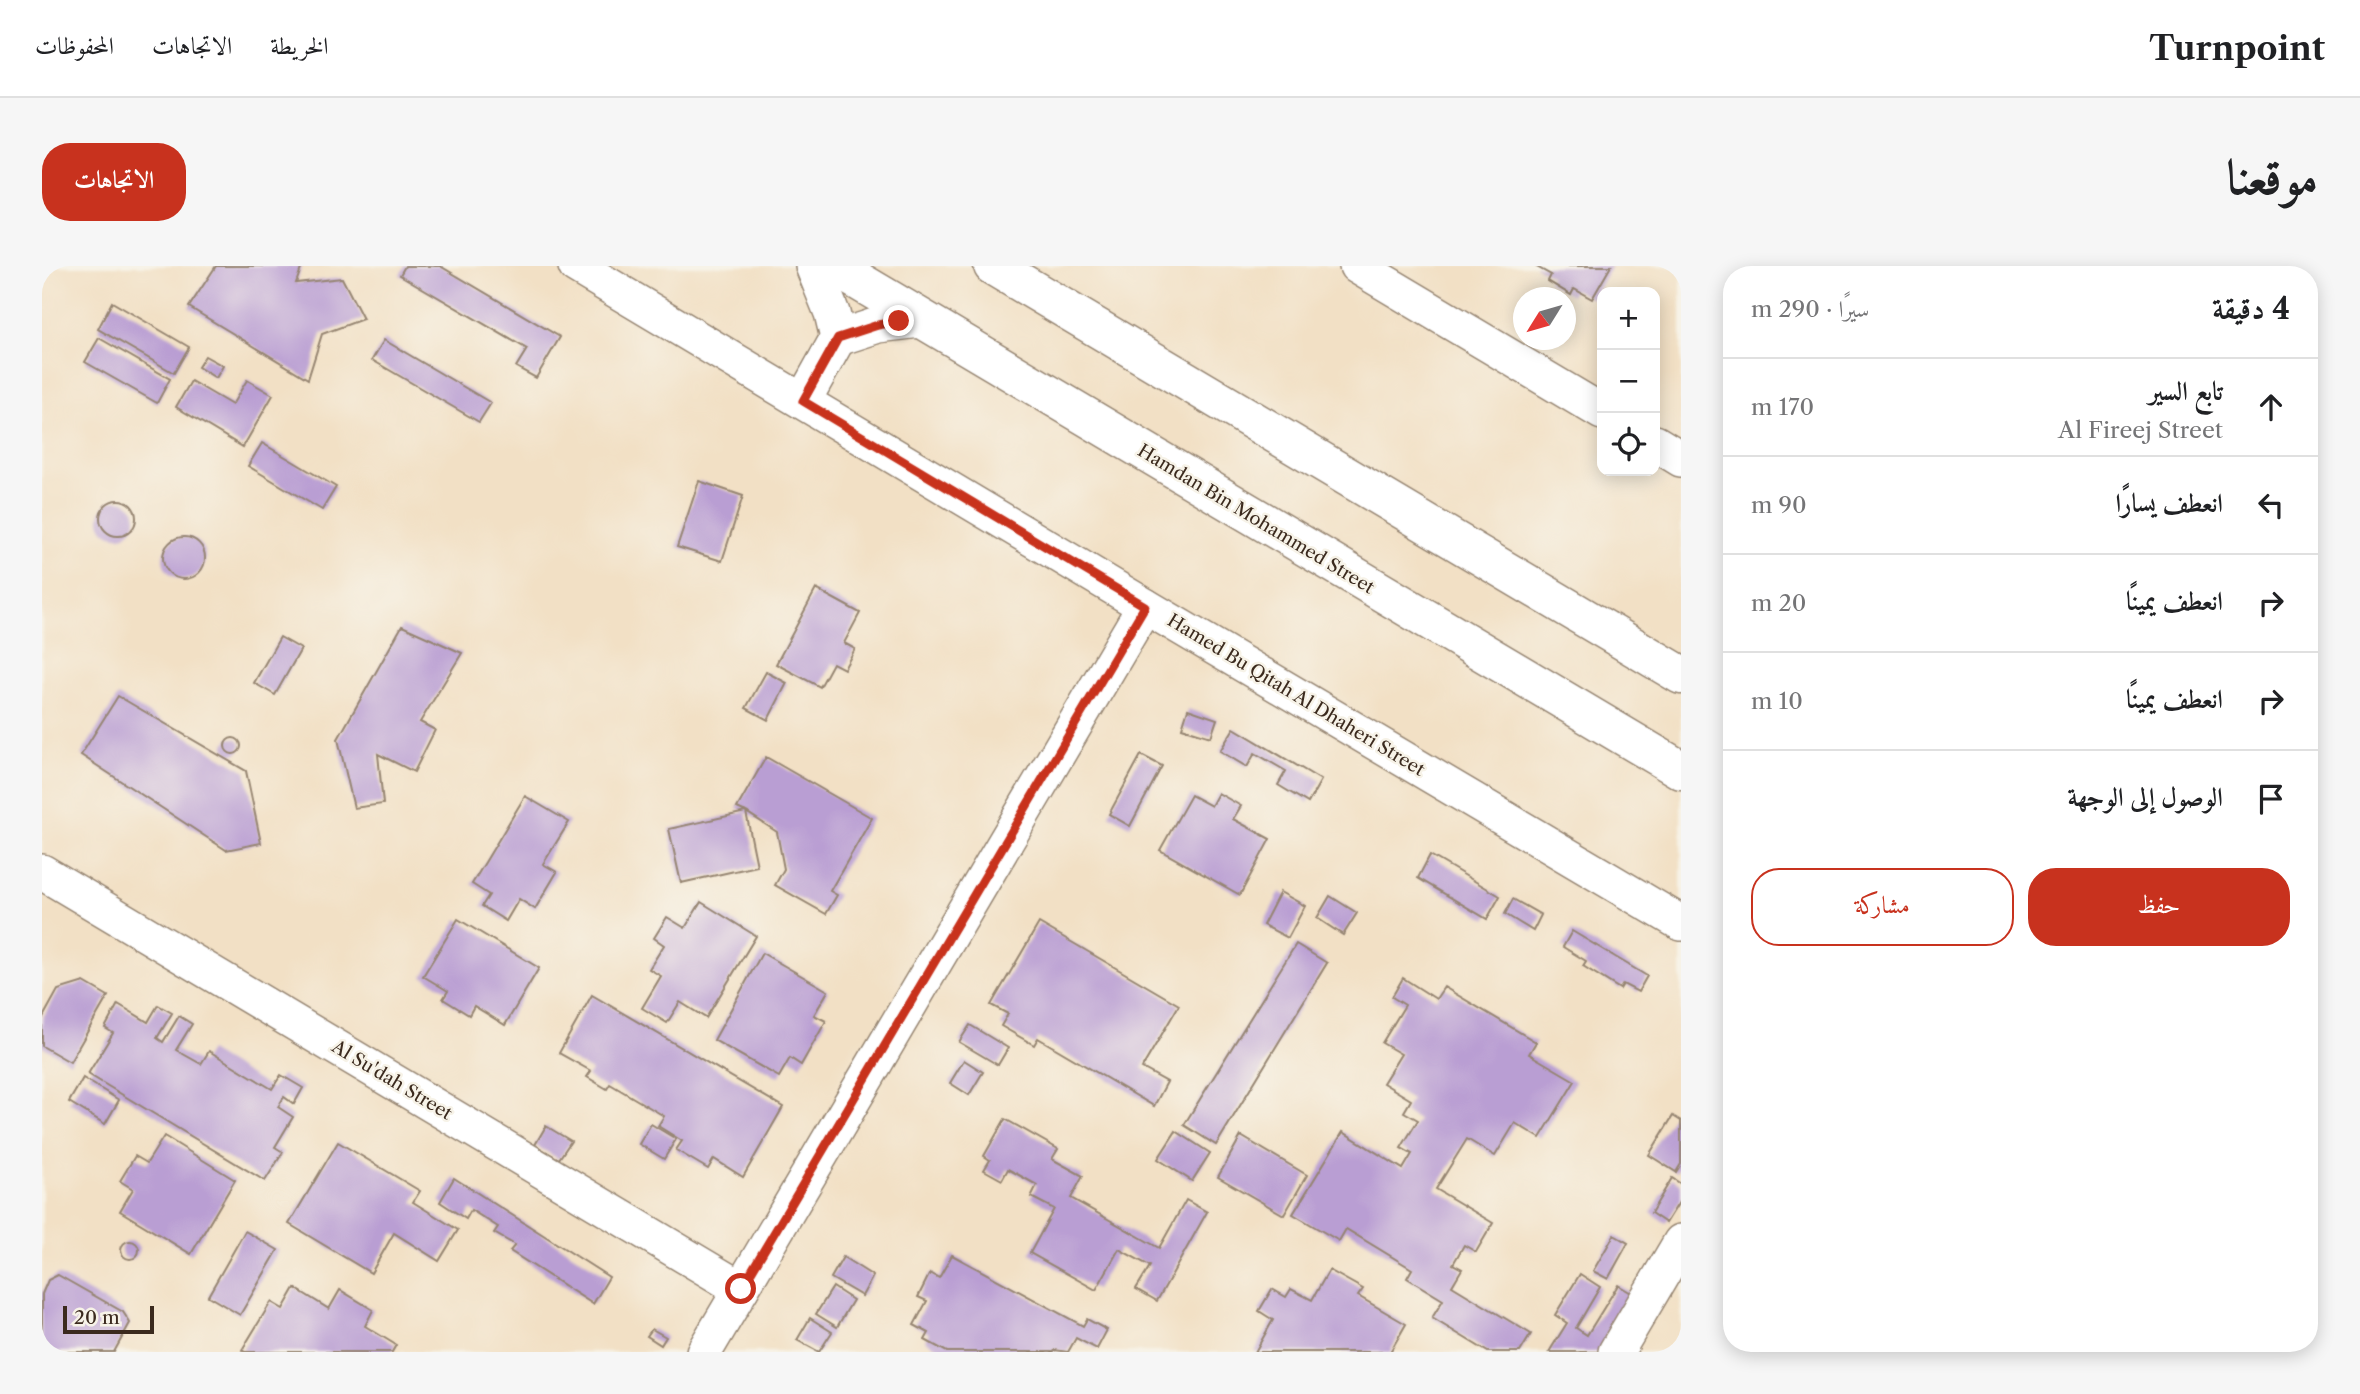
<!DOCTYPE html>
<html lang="ar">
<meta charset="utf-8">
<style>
body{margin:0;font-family:"Libre Caslon Text",Amiri,serif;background:#f6f6f6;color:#202124;direction:rtl}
.controls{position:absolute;right:21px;top:21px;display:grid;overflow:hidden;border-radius:14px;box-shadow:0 4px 18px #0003}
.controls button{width:63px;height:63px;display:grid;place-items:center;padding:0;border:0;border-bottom:2px solid #e0e0e0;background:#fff;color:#202124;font:35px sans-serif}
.compass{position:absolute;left:1471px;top:21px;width:63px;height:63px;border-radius:50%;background:#fff;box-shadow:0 4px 18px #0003;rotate:233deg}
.scale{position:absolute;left:21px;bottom:18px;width:91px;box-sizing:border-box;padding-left:7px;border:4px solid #3b2a1e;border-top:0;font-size:19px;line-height:24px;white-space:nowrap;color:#3b2a1e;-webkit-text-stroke:5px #f7f3e8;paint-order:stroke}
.stop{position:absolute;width:21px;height:21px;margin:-16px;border:5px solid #c8321e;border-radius:50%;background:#fff}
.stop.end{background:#c8321e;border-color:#fff;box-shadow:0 2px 7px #0008}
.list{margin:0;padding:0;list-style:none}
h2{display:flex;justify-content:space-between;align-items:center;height:91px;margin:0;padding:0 28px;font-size:30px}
h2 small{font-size:23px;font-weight:400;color:#757577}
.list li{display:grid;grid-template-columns:46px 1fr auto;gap:21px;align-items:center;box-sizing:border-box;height:98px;padding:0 28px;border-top:2px solid #e0e0e0}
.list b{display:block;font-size:26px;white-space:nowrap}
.list p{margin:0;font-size:23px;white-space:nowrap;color:#757577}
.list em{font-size:23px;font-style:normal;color:#757577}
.actions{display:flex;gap:14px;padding:21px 28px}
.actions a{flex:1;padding:16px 0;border:2px solid #c8321e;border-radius:28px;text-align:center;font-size:24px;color:#c8321e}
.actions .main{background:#c8321e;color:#fff}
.icon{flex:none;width:38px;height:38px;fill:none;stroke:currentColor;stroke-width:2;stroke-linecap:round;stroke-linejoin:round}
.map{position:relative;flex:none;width:1639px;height:1086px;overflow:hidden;direction:ltr;border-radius:28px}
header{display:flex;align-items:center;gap:42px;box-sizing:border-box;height:98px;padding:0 35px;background:#fff;border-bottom:2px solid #e0e0e0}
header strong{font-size:33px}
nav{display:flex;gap:38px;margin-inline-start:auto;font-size:24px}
.intro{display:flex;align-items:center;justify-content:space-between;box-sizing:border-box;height:168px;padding:0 42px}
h1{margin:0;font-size:49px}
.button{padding:18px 32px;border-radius:28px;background:#c8321e;color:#fff;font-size:24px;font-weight:700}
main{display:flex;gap:42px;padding:0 42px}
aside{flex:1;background:#fff;border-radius:28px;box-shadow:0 4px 18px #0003}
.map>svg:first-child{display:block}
</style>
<header>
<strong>Turnpoint</strong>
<nav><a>الخريطة</a><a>الاتجاهات</a><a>المحفوظات</a></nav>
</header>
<div class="intro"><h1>موقعنا</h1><a class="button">الاتجاهات</a></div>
<main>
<aside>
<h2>4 دقيقة<small>سيرًا · 290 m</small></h2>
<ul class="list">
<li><svg class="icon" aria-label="ahead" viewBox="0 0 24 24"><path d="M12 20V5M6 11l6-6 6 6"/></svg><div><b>تابع السير</b><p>Al Fireej Street</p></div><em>170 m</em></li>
<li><svg class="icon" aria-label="left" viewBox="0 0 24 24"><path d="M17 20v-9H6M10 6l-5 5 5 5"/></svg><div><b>انعطف يسارًا</b></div><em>90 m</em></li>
<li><svg class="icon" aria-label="right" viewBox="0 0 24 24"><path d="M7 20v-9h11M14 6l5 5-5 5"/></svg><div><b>انعطف يمينًا</b></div><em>20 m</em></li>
<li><svg class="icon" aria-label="right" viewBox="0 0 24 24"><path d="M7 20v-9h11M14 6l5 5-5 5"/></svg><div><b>انعطف يمينًا</b></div><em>10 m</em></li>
<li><svg class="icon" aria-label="arrive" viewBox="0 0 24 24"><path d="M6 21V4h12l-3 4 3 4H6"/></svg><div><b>الوصول إلى الوجهة</b></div></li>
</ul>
<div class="actions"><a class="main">حفظ</a><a>مشاركة</a></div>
</aside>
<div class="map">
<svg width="1639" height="1086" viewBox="0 0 1639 1086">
<rect width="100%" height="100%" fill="#f7f3e8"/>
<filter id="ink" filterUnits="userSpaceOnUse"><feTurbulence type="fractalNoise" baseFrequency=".0143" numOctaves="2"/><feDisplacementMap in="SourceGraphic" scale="14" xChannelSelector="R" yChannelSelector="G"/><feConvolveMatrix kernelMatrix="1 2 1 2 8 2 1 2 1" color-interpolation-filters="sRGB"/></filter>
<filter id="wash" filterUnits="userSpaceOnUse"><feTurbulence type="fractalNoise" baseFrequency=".00686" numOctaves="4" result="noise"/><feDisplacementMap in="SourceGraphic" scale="28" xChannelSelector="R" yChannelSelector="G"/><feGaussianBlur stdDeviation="1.57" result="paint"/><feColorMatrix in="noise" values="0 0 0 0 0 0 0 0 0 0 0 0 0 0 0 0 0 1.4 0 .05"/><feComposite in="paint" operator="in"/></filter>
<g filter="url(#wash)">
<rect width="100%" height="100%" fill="#f2e0c5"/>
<g id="blocks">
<g fill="#b99ed3">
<path d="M174,0H260L254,17L300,12L321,53L280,68L266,113L147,41Z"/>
<path d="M363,0H398L518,71L494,112L474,101L485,83L358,9Z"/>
<path d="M1493,0H1569L1550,33L1532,23L1529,29L1506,15L1509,9Z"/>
<path d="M70,36L147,81L132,107L56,63Z"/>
<path d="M57,72L128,113L115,137L43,96Z"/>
<path d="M342,74L449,137L437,156L330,94Z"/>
<path d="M163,90L181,100L174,112L156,101Z"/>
<path d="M205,114L231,129L201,181L134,141L149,115L190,139Z"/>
<path d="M220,177L294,221L280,244L206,200Z"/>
<path d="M657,215L701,230L680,295L635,281Z"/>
<circle cx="76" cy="252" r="18"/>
<circle cx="142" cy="292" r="21"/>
<path d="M774,323L818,347L802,377L813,383L802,403L791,397L778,421L734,398Z"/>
<path d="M360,360L420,387L378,456L393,464L372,506L336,488L341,538L312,542L296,473Z"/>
<path d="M238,371L259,383L233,429L212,417Z"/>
<path d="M724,406L745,417L726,454L704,442Z"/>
<path d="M76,430L204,505L219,577L184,584L39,489Z"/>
<path d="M1146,443L1175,453L1169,471L1140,462Z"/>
<path d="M1192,462L1279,514L1266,537L1236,519L1244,505L1213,487L1205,501L1178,485Z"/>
<circle cx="191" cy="480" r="8"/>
<path d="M1099,489L1120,500L1088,560L1067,548Z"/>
<path d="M724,491L830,552L788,625L795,629L784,648L733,619L742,603L735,566L704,546L715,600L639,617L627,563L704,546L695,542Z"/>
<path d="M1176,527L1199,540L1191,553L1228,573L1198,629L1118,584L1149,529L1169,540Z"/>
<path d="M483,530L527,556L501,598L515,606L493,643L477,633L464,655L440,640L447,629L430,618Z"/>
<path d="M1388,589L1458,630L1445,653L1376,612Z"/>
<path d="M1238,626L1263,640L1246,672L1221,659Z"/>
<path d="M1288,630L1315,647L1301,669L1275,652Z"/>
<path d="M1471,633L1499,649L1491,665L1463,648Z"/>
<path d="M659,636L714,670L664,752L638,736L625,757L600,742L619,710L607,703L622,679L612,672L625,651L643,662Z"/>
<path d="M416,653L497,702L463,759L432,740L427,749L401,733L406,725L381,710Z"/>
<path d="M997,657L1137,739L1100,802L1125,816L1112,840L996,772L992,779L959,760L966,748L949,739Z"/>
<path d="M1530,665L1605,710L1596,726L1581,718L1578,723L1541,700L1544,695L1521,681Z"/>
<path d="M1254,678L1285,697L1174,879L1142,859Z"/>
<path d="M720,687L786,725L772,749L784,755L759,799L748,792L737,811L672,774Z"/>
<path d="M1361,712L1394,733L1402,721L1494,776L1487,788L1533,815L1498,872L1473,857L1453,890L1425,873L1394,923L1451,957L1434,986L1422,979L1411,998L1420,1003L1410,1020L1489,1068L1478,1086H1446L1390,1052L1401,1034L1365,1012L1370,1003L1304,963L1297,975L1251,948L1301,866L1361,903L1370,888L1359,882L1376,854L1362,846L1369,834L1341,817L1359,788L1340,777L1363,739L1350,731Z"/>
<path d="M42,716L66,730L28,796L0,780V753L16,724Z"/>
<path d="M550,729L741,841L701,911L672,893L666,903L634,884L640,875L616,860L622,850L568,818L565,823L545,811L549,805L517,787Z"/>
<path d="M76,738L106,756L116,739L130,747L115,772L121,776L137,750L150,758L134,784L159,798L167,785L230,823L239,809L261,822L252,838L242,831L236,841L251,851L233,881L241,886L223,915L46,808L71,767L63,762Z"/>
<path d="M928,759L966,782L956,799L917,776Z"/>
<path d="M922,794L941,806L927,829L908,817Z"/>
<path d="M41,812L77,834L63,858L27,836Z"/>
<path d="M1631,850L1639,855V898L1634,906L1607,889Z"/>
<path d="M963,853L1016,883L1010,893L1041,910L1029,932L1117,982L1144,934L1165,946L1115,1035L1094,1023L1108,1000L1077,983L1054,1024L988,987L1012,943L989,931L995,919L966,903L960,914L942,904L948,894L942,890Z"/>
<path d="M609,858L634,873L622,893L597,878Z"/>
<path d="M504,860L529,875L517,893L493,879Z"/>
<path d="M1134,865L1168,887L1150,915L1116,893Z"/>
<path d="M122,870L193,914L149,988L78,945L91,923L78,915L93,890L105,897Z"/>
<path d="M1199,870L1265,909L1242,949L1176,911Z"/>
<path d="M296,876L378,925L371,936L416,964L397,995L352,967L329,1007L247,958Z"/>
<path d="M412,912L567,1011L551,1038L468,985L473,979L452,967L456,961L429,944L424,953L398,936Z"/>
<path d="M1630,912L1639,918V933L1624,957L1609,947Z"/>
<path d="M203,965L236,984L198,1049L166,1030Z"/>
<path d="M1572,969L1586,977L1566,1013L1551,1005Z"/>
<circle cx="88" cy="984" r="9"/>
<path d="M910,989L1041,1060L1045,1053L1065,1064L1055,1083L1034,1072L1026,1086L1013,1084L1012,1086H905L883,1074L887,1067L872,1059L885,1035L876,1031L888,1007L897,1012Z"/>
<path d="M801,991L831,1010L820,1030L789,1012Z"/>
<path d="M1287,1004L1321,1023L1316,1030L1364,1058L1348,1086H1213L1231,1054L1217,1045L1230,1023L1244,1031L1249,1023L1270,1034Z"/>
<path d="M1538,1008L1558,1021L1534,1062L1545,1069L1576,1019L1596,1031L1563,1086H1507L1525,1057L1513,1049Z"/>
<path d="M16,1009L81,1046L85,1052L88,1057L72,1086H0V1028L6,1014Z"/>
<path d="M791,1021L811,1034L795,1061L774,1048Z"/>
<path d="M253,1022L287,1043L298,1024L331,1044L323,1060L354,1079L350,1086H203L200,1084L229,1036L241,1043Z"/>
<path d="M768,1052L790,1066L777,1086L755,1074Z"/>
<path d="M610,1063L624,1071L619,1079L605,1070Z"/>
</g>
</g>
</g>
<g filter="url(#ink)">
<use href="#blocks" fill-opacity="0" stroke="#968572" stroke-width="2"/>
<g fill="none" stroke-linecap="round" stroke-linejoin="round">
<g stroke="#968572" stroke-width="38">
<g id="street">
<path d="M534,0L1103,340L1639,657"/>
<path d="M1315,0L1560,146"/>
<path d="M796,72L836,59L878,54"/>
<path d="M761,135L796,72L790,47L771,0"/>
<path d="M1613,177L1639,193"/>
<path d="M0,606L699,1023"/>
<path d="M662,1086L1103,340"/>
<path d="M1574,1086L1639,976"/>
</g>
</g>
<g stroke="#968572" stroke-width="41">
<g id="primary">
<path d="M791,0L1639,504"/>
<path d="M951,0L1639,409"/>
</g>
</g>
<use href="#street" stroke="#fff" stroke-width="35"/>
<use href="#primary" stroke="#fff" stroke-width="38"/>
</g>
</g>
<g fill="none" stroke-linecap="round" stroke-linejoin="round" filter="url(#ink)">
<path stroke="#c8321e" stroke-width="9" d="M699,1023L1103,340L761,135L796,72L836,59L857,55"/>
</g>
<g text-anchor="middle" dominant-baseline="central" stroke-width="5" stroke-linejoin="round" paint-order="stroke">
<g font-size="18" fill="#3b2a1e" stroke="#f7f3e8">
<text transform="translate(1214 253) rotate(31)">Hamdan Bin Mohammed Street</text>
<text transform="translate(1254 429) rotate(31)">Hamed Bu Qitah Al Dhaheri Street</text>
<text transform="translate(350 814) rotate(31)">Al Su'dah Street</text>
</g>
</g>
</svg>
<div class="controls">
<button>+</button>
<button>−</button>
<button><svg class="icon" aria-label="locate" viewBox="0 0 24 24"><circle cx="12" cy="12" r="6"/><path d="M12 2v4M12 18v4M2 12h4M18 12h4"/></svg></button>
</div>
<svg class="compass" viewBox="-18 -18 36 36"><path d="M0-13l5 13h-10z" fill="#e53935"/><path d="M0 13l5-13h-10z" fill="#757577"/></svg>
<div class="scale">20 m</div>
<div class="stop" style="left:699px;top:1023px"></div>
<div class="stop end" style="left:857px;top:55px"></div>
</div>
</main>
